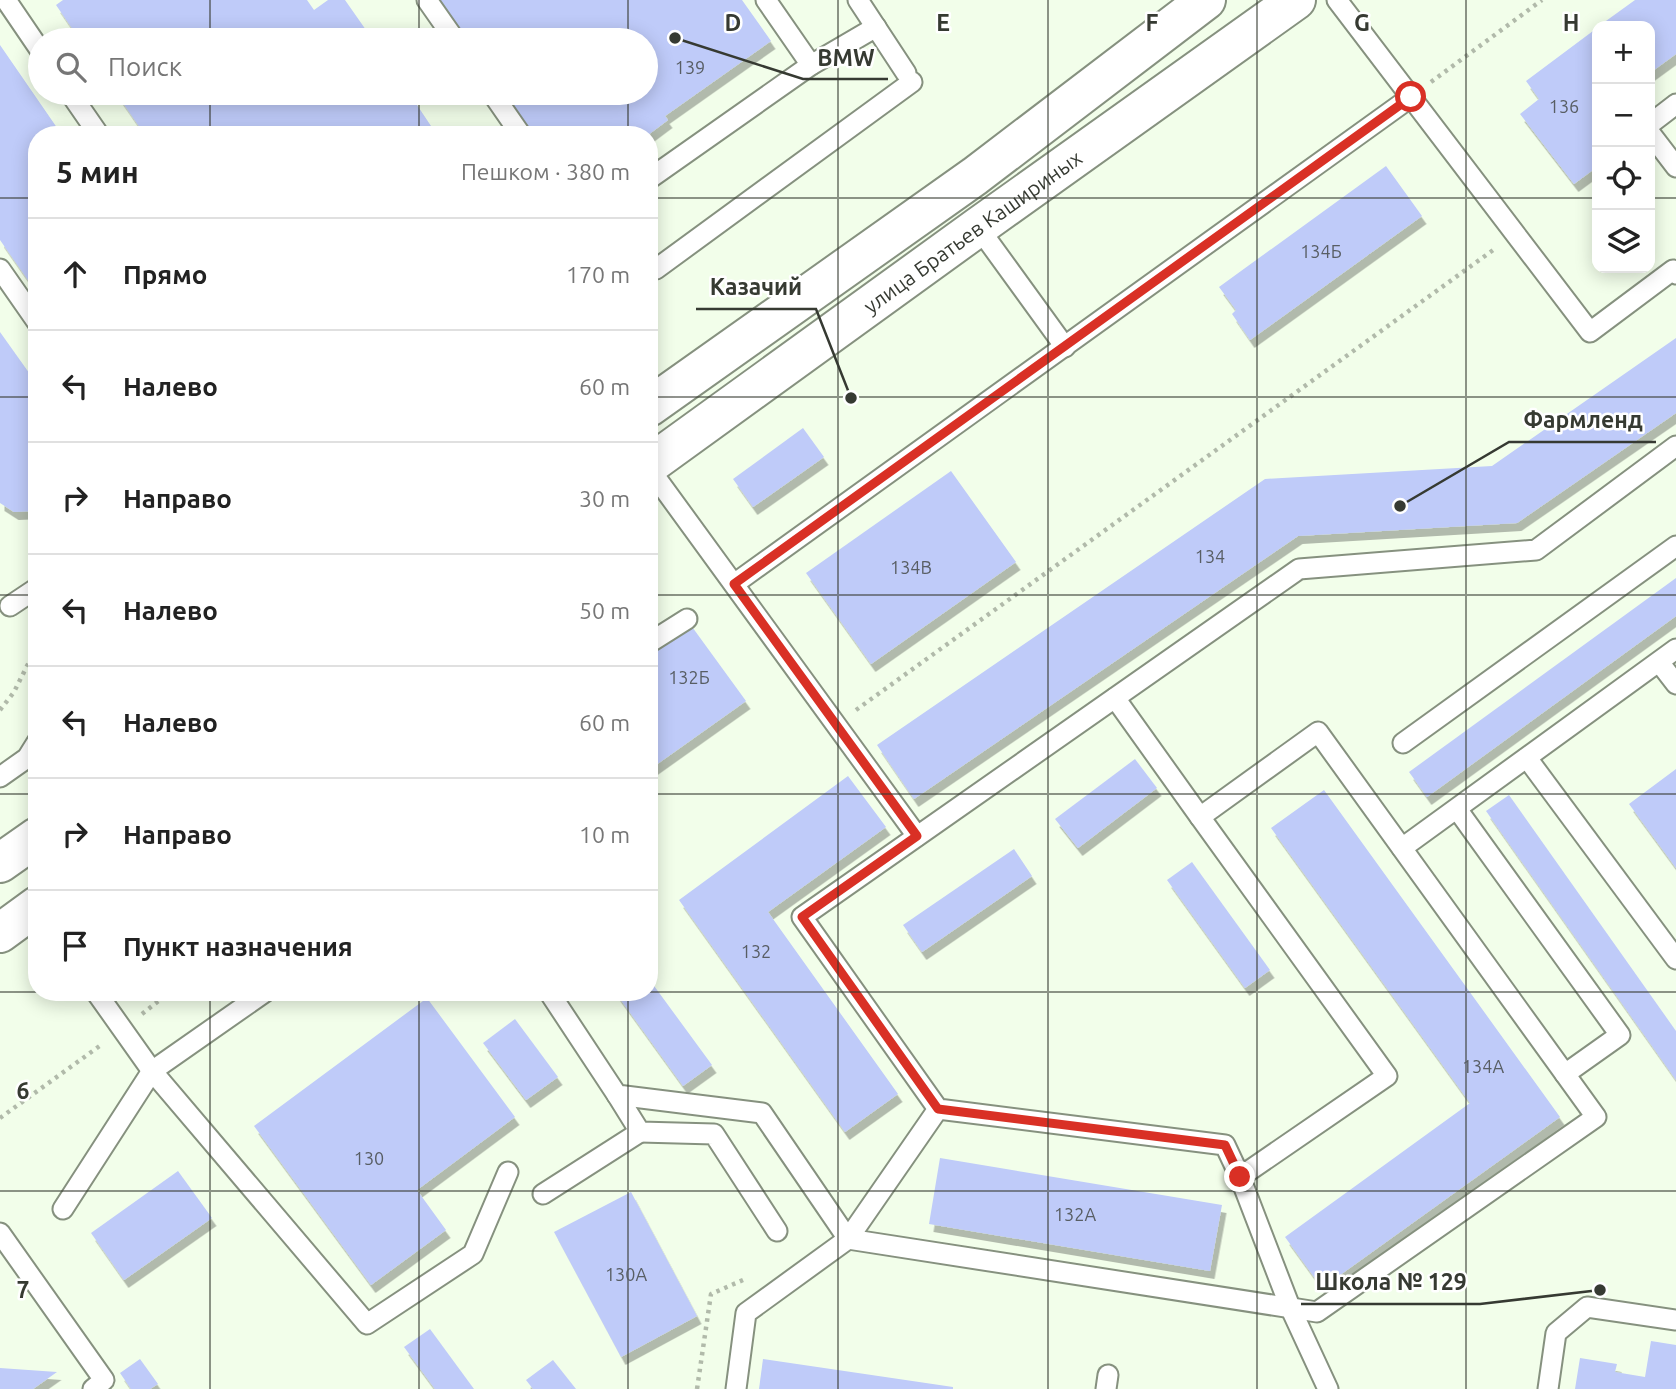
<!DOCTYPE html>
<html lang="ru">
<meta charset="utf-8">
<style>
body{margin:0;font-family:Ubuntu,sans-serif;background:#f6f6f6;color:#222}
.controls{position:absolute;right:21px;top:21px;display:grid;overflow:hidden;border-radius:14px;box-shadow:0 4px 18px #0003}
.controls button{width:63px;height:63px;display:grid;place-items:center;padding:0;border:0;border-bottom:2px solid #e0e0e0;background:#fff;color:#222;font:35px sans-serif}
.stop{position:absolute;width:21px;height:21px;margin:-16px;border:5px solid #d93025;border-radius:50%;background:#fff}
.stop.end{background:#d93025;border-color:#fff;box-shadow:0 2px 7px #0008}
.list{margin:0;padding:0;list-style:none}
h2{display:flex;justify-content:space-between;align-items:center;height:91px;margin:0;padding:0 28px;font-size:30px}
h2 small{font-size:23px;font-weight:400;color:#767676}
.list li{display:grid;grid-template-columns:46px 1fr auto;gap:21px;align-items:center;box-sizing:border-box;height:112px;padding:0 28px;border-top:2px solid #e0e0e0}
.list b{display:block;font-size:26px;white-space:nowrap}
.list em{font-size:23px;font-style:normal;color:#767676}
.icon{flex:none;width:38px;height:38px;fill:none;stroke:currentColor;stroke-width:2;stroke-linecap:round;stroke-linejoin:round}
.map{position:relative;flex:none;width:1676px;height:1389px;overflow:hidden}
.search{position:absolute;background:#fff;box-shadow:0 4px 18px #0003;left:28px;top:28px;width:630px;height:77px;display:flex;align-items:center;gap:18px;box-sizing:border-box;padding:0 24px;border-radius:38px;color:#767676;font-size:26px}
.panel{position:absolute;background:#fff;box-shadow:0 4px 18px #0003;left:28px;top:126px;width:630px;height:875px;border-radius:28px}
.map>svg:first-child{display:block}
</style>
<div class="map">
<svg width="1676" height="1389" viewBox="0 0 1676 1389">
<defs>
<filter id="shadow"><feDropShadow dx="4.5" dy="8" stdDeviation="0" flood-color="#0004"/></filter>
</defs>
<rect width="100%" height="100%" fill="#f2feea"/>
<g fill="#bfcbf9" filter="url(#shadow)">
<path d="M63,0H307L314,10L328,0H345L373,40H80L56,5Z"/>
<path d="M435,0H742L771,41L665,116L668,120L648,135H531L501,93H646V40H464Z"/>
<path d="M1635,0H1676V54L1650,73V26H1599Z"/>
<path d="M1597,28V167L1574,184L1520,114L1539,99L1526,81Z"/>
<path d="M0,45L62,135H37V293L0,240Z"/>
<path d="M116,93H409L437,135H145Z"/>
<path d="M1386,166L1422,216L1250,340L1232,314L1236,310L1219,287Z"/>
<path d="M0,332L37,384V511L14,512L0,503Z"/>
<path d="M1676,338V413L1517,523L1298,536L914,799L877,745L1265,479L1492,466Z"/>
<path d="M803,428L824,457L753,507L733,479Z"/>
<path d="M951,471L1016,562L871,664L806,573Z"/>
<path d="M1676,578V616L1427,797L1409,772Z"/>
<path d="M690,624L746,701L649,770V653Z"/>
<path d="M1135,759L1157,788L1078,848L1055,819Z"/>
<path d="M1676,769V868L1629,804Z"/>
<path d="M848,776L886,827L768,912L898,1094L845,1132L679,900Z"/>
<path d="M1324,790L1560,1117L1322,1288L1285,1237L1470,1103L1271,828Z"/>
<path d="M1509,795L1676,1031V1080L1486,811Z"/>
<path d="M1014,849L1032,876L922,952L903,925Z"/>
<path d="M1192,862L1270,970L1245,988L1167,880Z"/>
<path d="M649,979L712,1065L683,1086L615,992H649Z"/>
<path d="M427,998L515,1117L417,1190L446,1230L371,1285L254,1126Z"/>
<path d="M515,1019L558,1077L526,1100L483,1043Z"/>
<path d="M940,1158L1222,1205L1210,1271L929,1224Z"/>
<path d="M178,1171L212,1218L124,1280L91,1233Z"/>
<path d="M631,1192L697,1316L621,1357L554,1232Z"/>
<path d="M430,1329L474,1389H435L404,1347Z"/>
<path d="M1651,1341L1676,1345V1389H1575L1580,1358L1617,1364L1615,1372L1645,1377Z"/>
<path d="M140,1359L158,1384L150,1389H131L120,1373Z"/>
<path d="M763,1359L953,1387V1389H759Z"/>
<path d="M553,1360L576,1389H533L526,1380Z"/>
<path d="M0,1368L57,1372L33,1389H0Z"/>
</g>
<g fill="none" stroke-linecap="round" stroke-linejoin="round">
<g stroke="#86917f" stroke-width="23">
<g id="lane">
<path d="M6,0L40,50"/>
<path d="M427,0L455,40"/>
<path d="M766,0L811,65"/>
<path d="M858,0L906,73"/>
<path d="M1337,0L1590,332L1673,270L1676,274"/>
<path d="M70,93L99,135"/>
<path d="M492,93L521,135"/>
<path d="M1650,124L1676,104"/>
<path d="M1650,133L1676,167"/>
<path d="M649,179L811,65L876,27"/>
<path d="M978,227L1065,347"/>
<path d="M649,268L656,269L912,82"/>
<path d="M0,269L37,322"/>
<path d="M649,468L917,836"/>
<path d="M734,584L1411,97"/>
<path d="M10,606L37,588"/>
<path d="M649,643L687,619"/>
<path d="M1659,662L1676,684"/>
<path d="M1115,698L1200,817"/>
<path d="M1403,743L1676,546"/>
<path d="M1527,758L1676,959"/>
<path d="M0,777L27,758L37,742"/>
<path d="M1457,809L1620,1035L1565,1074"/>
<path d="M1402,848L1676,649"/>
<path d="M96,992L152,1071L367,1324L473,1254L508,1172"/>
<path d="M549,992L617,1095L762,1113L848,1239L1317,1312L1596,1117L1318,732L1200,817L1387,1076L1240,1177"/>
<path d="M617,1095L640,1132L714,1134L777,1231"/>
<path d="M543,1194L640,1132"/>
<path d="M63,1209L152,1071L265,992"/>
<path d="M0,1233L104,1380L93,1389"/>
<path d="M736,1389L746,1313L848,1239L938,1109"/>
<path d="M1106,1389L1108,1375"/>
<path d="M1328,1389L1290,1307L1240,1177L1225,1145L938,1109L802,917L1299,569L1536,550L1676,446"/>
<path d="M1548,1389L1556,1333L1587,1307L1676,1320"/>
</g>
</g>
<g stroke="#86917f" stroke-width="42">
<g id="secondary">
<path d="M649,407L975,176L1206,0"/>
<path id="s1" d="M649,465L978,227L1296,0"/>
<path d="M0,863L37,837"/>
<path d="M0,933L37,906"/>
</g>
</g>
<g stroke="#b1baaa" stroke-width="4.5" stroke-dasharray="3.5 5" stroke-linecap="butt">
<path d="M1431,82L1542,0"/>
<path d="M0,710L14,692L33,654L37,652"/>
<path d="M856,710L1496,248"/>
<path d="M142,1014L170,992"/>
<path d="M0,1118L101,1045"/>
<path d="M697,1389L711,1294L743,1280"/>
</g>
<use href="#lane" stroke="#fff" stroke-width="19"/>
<use href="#secondary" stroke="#fff" stroke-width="38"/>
</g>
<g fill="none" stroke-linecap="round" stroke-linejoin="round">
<path stroke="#d93025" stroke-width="9" d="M1240,1177L1225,1145L938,1109L802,917L917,836L734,584L1411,97"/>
</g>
<path fill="none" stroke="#363a32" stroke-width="2" stroke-opacity="0.55" d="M210,0V40M419,0V40M628,0V40M838,0V1389M1048,0V1389M1257,0V1389M1466,0V1389M210,93V135M419,93V135M628,93V135M0,198H37M649,198H1597M1650,198H1676M0,397H37M649,397H1676M0,595H37M649,595H1676M0,794H37M649,794H1676M0,992H37M210,992V1389M419,992V1389M628,992V1389M649,992H1676M0,1191H1676"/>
<g text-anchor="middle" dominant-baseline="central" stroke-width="5" stroke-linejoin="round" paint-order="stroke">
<g font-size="18" fill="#585e64">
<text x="690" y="67">139</text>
<text x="1564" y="106">136</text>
<text x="1321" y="251">134Б</text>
<text x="1210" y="556">134</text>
<text x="911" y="567">134В</text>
<text x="689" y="677">132Б</text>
<text x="756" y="951">132</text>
<text x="1483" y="1066">134А</text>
<text x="369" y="1158">130</text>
<text x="1075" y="1214">132А</text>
<text x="626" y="1274">130А</text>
</g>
<g font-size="21" fill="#363a32" stroke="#fff">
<text stroke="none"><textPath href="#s1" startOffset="399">улица Братьев Кашириных</textPath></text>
</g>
</g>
<g font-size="23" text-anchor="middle" font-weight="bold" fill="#363a32" stroke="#fff" stroke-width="5" stroke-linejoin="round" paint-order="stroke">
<text x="733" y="31">D</text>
<text x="943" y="31">E</text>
<text x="1152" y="31">F</text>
<text x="1362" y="31">G</text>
<text x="1571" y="31">H</text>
<text x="23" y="1099">6</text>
<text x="23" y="1298">7</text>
</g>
<path fill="none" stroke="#363a32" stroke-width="2.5" d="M675 38L803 79H888M851 398L816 309H696M1400 506L1509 442H1656M1600 1290L1480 1304H1301"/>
<g fill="#363a32" stroke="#fff" stroke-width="2.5">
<circle cx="675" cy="38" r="7"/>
<circle cx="851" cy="398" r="7"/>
<circle cx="1400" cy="506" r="7"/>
<circle cx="1600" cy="1290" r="7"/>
</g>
<g font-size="23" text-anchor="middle" font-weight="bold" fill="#363a32" stroke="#fff" stroke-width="5" stroke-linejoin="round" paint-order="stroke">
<text x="846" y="66">BMW</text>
<text x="756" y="295">Казачий</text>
<text x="1583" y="428">Фармленд</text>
<text x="1391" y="1290">Школа № 129</text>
</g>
</svg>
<div class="controls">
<button>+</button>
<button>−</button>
<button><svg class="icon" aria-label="locate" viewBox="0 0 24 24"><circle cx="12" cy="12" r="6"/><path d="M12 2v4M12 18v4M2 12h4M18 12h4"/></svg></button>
<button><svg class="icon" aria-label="layers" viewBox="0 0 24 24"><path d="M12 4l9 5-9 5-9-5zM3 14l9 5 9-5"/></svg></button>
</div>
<div class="stop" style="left:1411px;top:97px"></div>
<div class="stop end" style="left:1240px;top:1177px"></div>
<div class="search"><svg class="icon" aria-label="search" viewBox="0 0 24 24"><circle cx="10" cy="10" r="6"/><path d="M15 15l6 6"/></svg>Поиск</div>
<section class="panel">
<h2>5 мин<small>Пешком · 380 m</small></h2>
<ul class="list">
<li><svg class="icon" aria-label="ahead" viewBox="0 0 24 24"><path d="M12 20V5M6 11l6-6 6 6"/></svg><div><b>Прямо</b></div><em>170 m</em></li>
<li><svg class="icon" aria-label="left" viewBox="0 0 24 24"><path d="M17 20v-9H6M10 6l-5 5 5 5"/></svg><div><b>Налево</b></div><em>60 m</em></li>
<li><svg class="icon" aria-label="right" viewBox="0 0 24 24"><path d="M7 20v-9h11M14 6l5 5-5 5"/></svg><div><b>Направо</b></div><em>30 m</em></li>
<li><svg class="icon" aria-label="left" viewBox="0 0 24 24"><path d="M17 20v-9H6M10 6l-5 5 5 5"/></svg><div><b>Налево</b></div><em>50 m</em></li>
<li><svg class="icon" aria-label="left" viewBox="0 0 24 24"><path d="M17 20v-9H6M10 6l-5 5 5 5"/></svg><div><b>Налево</b></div><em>60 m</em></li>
<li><svg class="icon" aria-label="right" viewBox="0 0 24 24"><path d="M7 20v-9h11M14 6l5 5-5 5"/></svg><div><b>Направо</b></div><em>10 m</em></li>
<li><svg class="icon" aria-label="arrive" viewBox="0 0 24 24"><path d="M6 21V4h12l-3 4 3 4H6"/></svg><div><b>Пункт назначения</b></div></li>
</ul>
</section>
</div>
